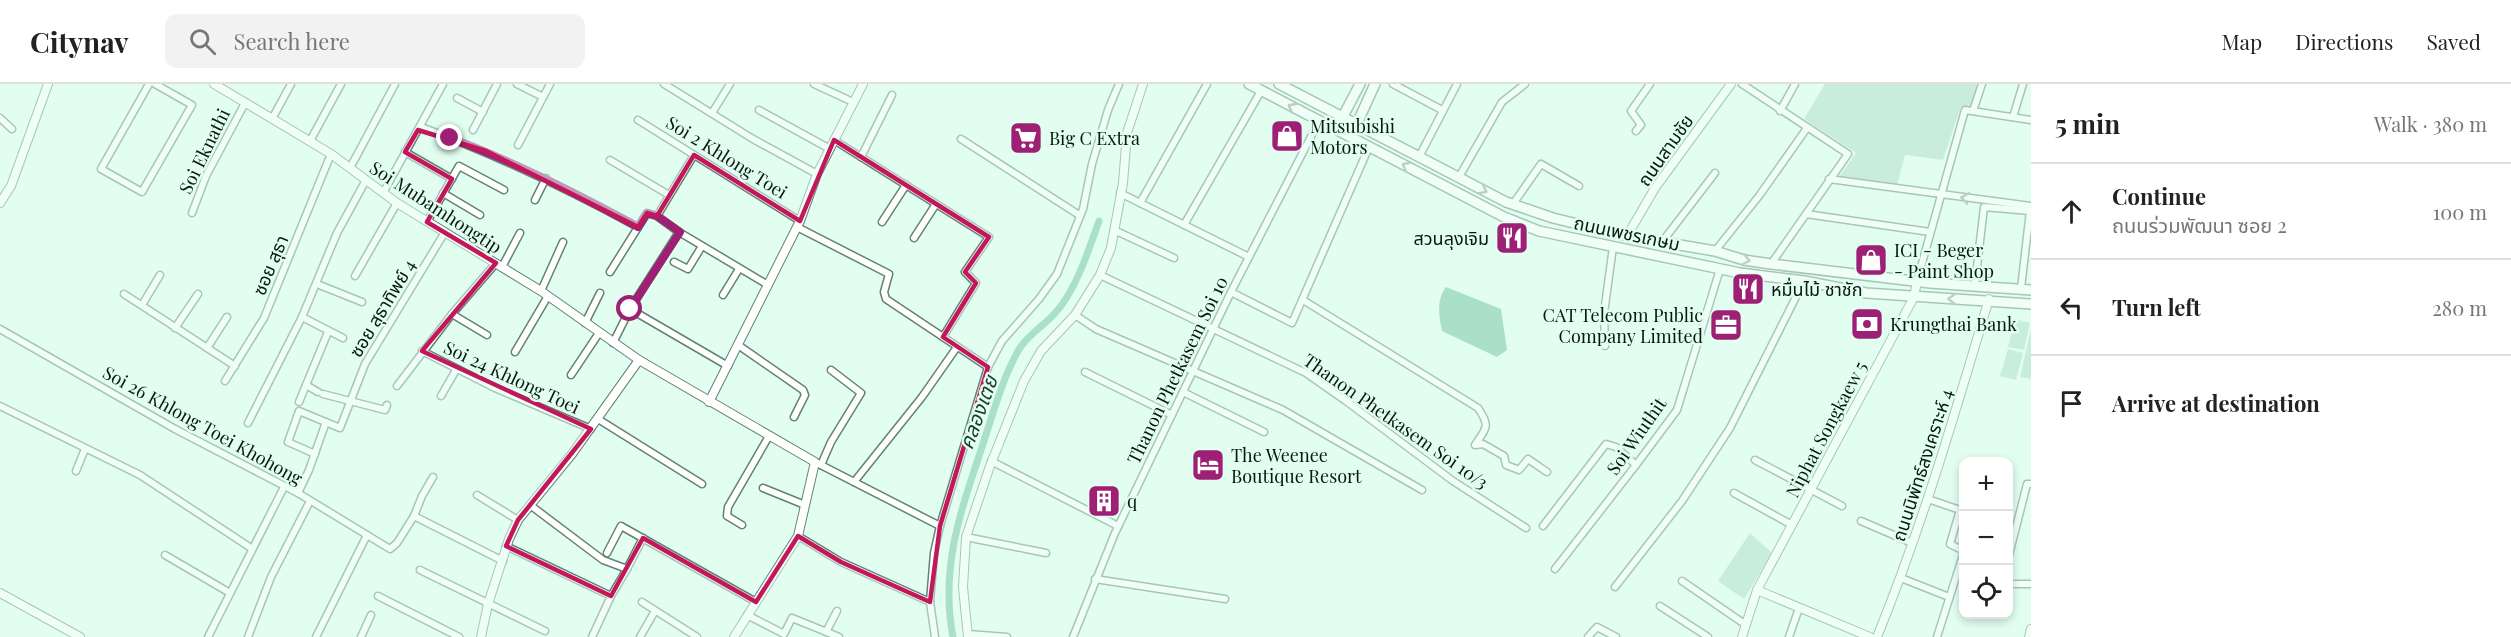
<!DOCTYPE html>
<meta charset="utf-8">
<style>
body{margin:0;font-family:"Playfair Display","Noto Sans Thai",serif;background:#f2f2f2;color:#222}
.controls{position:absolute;right:18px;bottom:18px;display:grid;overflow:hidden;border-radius:12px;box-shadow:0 3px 9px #0003}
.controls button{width:54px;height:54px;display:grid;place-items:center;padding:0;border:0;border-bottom:2px solid #e0e0e0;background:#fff;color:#222;font:30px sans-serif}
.stop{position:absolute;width:18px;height:18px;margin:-14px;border:4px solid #9d2075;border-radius:50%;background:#fff}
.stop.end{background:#9d2075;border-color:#fff;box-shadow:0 2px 6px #0008}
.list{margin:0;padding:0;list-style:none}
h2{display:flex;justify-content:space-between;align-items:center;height:78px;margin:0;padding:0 24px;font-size:26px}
h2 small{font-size:20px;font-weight:400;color:#767676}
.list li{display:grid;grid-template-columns:39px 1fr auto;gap:18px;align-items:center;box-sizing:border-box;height:96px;padding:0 24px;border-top:2px solid #e0e0e0}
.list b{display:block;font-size:22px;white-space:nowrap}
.list p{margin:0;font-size:20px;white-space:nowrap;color:#767676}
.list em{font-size:20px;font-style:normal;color:#767676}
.icon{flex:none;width:33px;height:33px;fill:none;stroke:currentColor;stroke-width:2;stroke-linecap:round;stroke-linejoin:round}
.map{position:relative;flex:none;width:2031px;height:553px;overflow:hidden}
header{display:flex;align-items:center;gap:36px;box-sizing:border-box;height:84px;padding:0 30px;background:#fff;border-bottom:2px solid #e0e0e0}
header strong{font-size:28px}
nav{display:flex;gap:33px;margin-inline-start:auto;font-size:21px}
.search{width:420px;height:54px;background:#f2f2f2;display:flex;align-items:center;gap:15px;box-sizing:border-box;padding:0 21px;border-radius:12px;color:#767676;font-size:22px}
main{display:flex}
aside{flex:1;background:#fff}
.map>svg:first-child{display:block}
</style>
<header>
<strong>Citynav</strong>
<div class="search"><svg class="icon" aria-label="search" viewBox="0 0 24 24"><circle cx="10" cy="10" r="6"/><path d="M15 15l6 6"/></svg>Search here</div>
<nav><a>Map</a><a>Directions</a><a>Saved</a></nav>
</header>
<main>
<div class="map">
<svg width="2031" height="553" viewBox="0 0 2031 553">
<rect width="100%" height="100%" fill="#e1fef0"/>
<g fill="#a8dac3">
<path d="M1825,0H1973L1978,1L1971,23L1961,22L1943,76L1905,71L1897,101L1838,94L1856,69L1804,35Z"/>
<path d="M2015,235L2030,239L2024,266L2008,263Z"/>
<path d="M2031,245V295L2020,293Z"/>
<path d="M2008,265L2023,269L2016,296L2000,292Z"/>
<path d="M1750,449L1772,469L1744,515L1718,497Z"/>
</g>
<path fill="#67bb97" d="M1446,203L1501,225L1507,266L1497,273L1442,247C1439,232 1436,216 1446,203Z"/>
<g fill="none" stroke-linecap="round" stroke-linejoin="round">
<path stroke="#67bb97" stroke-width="7" d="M953,553C940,485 960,429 981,366C992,333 1001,298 1018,267C1026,252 1045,241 1056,228C1076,206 1089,165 1099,137"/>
<g stroke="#628373" stroke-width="9">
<g id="minor">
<path d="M149,0L101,85L142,108L192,21L155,0"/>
<path d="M517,0L543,13"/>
<path d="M664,0L753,55L817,90"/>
<path d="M814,0L853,18"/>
<path d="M1393,0L1442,26"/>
<path d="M1742,0L1848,70L1771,180"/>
<path d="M457,14L483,28"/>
<path d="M759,26L830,65"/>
<path d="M1780,27L1795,0"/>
<path d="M1973,27L1982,0"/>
<path d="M712,29L730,0"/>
<path d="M2013,33L2023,0"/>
<path d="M0,34L12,45"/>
<path d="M272,35L291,0"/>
<path d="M638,36L800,137"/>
<path d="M418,46L421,43C498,71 566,104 638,143"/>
<path d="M473,46L497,0"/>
<path d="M1636,47L1641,41L1631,27L1650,0"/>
<path d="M961,55L1079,131"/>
<path d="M834,56L989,153L965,188L976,199L943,253"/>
<path d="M310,57L341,0"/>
<path d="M518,61L550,0"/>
<path d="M405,68L452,95"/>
<path d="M861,73L892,11"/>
<path d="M1419,73L1457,0"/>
<path d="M610,76L669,111"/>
<path d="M350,84L395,0"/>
<path d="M1459,93L1502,18L1525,0"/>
<path d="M1829,95L2031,122"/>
<path d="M383,109L443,0"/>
<path d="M443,109L480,131"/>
<path d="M1120,109L1249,173"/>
<path d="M535,116L546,94"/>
<path d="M1140,119L1207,0"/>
<path d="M1513,120L1541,80L1579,102"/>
<path d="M192,129L206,92L245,19"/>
<path d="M1806,130L1930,148"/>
<path d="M657,132L694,71"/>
<path d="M427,138L459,82L504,106"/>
<path d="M882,138L906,101"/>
<path d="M1184,141L1261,7"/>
<path d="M797,143L889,190L884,208L886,215L988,283"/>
<path d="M1114,146L1174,174"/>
<path d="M914,154L936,120"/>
<path d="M1662,158L1715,89"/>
<path d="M1715,167L1759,112L1807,44"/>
<path d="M674,178L688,185L702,162"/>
<path d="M502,183L520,149"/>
<path d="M610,188L647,129L657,132L679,148L768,201"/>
<path d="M1100,191L1306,289L1346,317L1453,397L1526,444"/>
<path d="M355,192L397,119"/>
<path d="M1917,197L1965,26L2031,36"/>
<path d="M317,200L362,218"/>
<path d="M1975,200L1984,123L2030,127L2021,204"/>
<path d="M541,207L563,158"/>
<path d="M1231,208L1292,239L1369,63"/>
<path d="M124,210L235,282"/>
<path d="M723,211L739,185"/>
<path d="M1303,216L1478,324C1491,343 1486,344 1475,361L1483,360L1504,372L1506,381L1519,386L1528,375L1547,388"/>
<path d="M142,221L160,191"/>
<path d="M630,225L728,282"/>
<path d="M452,230L487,251"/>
<path d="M1075,231L1096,245L1283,326L1422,406"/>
<path d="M302,233L343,254"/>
<path d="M585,239L600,209"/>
<path d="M175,244L198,210"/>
<path d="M0,245L175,345L298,409L390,465L397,459L414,432L503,477"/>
<path d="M613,259L630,225L679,148"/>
<path d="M738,261L803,306L805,311L794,333"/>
<path d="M1605,262L1604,229L1613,163"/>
<path d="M207,264L227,233"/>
<path d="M422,267L495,304L591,345"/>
<path d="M515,268L548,212"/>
<path d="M1085,288L1172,331"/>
<path d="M571,291L599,249"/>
<path d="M225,297L264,234L331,70"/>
<path d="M306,301L318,308"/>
<path d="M397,302L452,230L496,179"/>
<path d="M1183,308L1264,348"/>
<path d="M323,310L385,326L387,321"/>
<path d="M441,312L456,286"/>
<path d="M299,318L328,248"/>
<path d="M0,322L140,391L251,464"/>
<path d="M598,335L702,400"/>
<path d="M248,339L302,233L337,149L366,96"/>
<path d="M315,370L288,358L299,327L340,344L365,280L445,148"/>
<path d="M1755,376L1842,422"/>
<path d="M991,377L1118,442"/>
<path d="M815,378L940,442"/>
<path d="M821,381L831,358L861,309L831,286"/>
<path d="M76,387L85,365"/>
<path d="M854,398L922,313L957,263"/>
<path d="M763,404L805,421"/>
<path d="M298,409L309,386L326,338"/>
<path d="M1734,409L1792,441"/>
<path d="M477,411L518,436"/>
<path d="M1928,415L1960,426L1950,460L1964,467"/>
<path d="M530,421L603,476L627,485L643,454"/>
<path d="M414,432L422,412L433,393"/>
<path d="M1861,437L1912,459"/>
<path d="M742,441L727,432L728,423L769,352"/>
<path d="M1543,442L1606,360L1616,363L1636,381"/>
<path d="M798,452L841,478L930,518"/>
<path d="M966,453L1046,469"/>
<path d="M506,462L611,512L592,553"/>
<path d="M607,469L621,442L756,518"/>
<path d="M165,471L230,509"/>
<path d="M2008,475L2027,400H2031"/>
<path d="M1555,485L1636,381L1677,326L1720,185"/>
<path d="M420,486L545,547"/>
<path d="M1901,494L1949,513"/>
<path d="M1095,495L1225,515"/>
<path d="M1682,497L1746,541"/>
<path d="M2008,500H2031"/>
<path d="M1615,503L1682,417L1730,344L1804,197"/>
<path d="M378,512L459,553"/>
<path d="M611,512L627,485"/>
<path d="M642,518L697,553"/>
<path d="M1660,522L1708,553"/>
<path d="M747,531L784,550L792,534L839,553"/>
<path d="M826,548L837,527"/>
<path d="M968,550L1007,553"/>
<path d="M208,553L284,403"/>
<path d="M248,553L271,493L310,417"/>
<path d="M316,553L367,451"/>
<path d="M361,553L371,531"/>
<path d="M640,553L655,527"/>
<path d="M935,553L930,518L934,469L940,442L988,283L1002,257L1039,215L1057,190L1083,125L1092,80L1108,26L1119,0"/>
<path d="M1073,553L1115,449L1231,208L1319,37"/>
<path d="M1588,553L1597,543L1616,553"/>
<path d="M1789,553L1799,524"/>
<path d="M1937,553L1964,468"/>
</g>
</g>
<g stroke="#628373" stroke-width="10">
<g id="tertiary">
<path d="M214,0L331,70L397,119L541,207L639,276L815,378L798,452L734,553"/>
<path d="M0,119L11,102L48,0"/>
<path d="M1627,152L1655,104L1731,0"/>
<path d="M709,318L800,137L817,90L863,0"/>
<path d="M1757,506L1870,553"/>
<path d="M0,509L80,553"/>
<path d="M481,553L488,520L509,455L518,436L572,370L639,276"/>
<path d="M968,553L963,503L966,453L990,382L1024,297L1041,267L1075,231L1100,191L1111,164L1123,99L1127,49L1143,0"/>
<path d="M1742,553L1757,506L1914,213L1917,197"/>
<path d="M1877,553C1922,443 1955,329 1989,215"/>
<path d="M2029,553L2031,545"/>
</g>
</g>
<g stroke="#628373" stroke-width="12">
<g id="secondary">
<path d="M1249,0L1504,133L1539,147L1740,189L1804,197L1866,209L2031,220"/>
<path d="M1279,0L1506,118L1553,134L1627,152L1715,167L1744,176L1771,180L1930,199L2031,206"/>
<path d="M1340,38L1360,0"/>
<path d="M1355,44L1375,0"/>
</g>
</g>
<use href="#minor" stroke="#fff" stroke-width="6"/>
<use href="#tertiary" stroke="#fff" stroke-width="8"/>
<use href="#secondary" stroke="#fff" stroke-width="9"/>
</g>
<defs><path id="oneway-chevron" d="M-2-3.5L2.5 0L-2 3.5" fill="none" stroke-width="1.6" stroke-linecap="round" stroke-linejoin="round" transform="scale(1.5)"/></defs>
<g stroke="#919794">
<use href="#oneway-chevron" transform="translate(1292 23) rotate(-152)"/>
<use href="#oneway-chevron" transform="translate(1406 82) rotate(-153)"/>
<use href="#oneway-chevron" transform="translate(1483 106) rotate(27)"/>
<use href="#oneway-chevron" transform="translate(1965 114) rotate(-171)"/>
<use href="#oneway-chevron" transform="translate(1746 176) rotate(12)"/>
<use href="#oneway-chevron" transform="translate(1952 215) rotate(-179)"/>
</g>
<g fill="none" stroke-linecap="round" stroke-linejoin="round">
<path stroke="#9d2075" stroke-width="8" d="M450,54C516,78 577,110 638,143L647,129L657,132L680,148L630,225"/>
</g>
<path d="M0 0H2031V553H0ZM418,46L486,67L638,143L647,129L657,132L694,71L800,137L834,56L989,153L965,188L976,199L943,253L988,283L940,442L930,518L841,478L798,452L756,518L643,454L611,512L506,462L518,436L591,345L422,267L496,179L427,138L452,95L405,68Z" fill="#e1fef0" fill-opacity=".55" fill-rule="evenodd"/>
<path fill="none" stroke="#c2185b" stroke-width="4.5" stroke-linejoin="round" d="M418,46L486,67L638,143L647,129L657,132L694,71L800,137L834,56L989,153L965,188L976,199L943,253L988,283L940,442L930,518L841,478L798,452L756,518L643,454L611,512L506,462L518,436L591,345L422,267L496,179L427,138L452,95L405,68Z"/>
<defs>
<g id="shop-square" transform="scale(1.725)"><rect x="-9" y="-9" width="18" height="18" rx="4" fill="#9d2075" stroke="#e1fef0"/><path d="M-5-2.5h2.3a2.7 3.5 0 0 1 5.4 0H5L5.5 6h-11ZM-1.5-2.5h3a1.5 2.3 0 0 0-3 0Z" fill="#fff"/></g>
<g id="supermarket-square" transform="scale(1.725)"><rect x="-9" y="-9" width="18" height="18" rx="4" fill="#9d2075" stroke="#e1fef0"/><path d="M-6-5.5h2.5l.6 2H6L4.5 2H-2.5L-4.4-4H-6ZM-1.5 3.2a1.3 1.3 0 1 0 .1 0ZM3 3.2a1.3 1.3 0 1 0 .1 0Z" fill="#fff"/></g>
<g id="restaurant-square" transform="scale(1.725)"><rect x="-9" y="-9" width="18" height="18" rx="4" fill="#9d2075" stroke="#e1fef0"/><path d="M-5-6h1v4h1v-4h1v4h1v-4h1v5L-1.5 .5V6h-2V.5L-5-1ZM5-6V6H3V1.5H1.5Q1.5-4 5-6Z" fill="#fff"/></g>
<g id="bank-square" transform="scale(1.725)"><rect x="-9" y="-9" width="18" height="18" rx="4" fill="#9d2075" stroke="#e1fef0"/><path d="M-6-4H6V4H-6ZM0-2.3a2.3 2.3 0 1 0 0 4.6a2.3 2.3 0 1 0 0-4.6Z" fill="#fff"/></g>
<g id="office-square" transform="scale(1.725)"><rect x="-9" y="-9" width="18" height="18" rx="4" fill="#9d2075" stroke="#e1fef0"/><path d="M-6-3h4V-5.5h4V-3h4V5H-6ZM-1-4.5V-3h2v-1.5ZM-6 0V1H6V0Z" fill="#fff"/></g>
<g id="hotel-square" transform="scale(1.725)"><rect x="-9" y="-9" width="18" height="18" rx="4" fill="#9d2075" stroke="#e1fef0"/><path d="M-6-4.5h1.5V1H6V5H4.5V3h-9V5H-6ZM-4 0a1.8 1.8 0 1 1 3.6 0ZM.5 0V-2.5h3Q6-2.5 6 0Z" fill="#fff"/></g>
<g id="building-square" transform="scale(1.725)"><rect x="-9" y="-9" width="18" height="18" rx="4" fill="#9d2075" stroke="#e1fef0"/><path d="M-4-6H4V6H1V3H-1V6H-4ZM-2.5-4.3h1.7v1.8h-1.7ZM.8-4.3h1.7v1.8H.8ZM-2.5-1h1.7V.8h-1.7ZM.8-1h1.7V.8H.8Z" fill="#fff"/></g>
</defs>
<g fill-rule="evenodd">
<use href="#shop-square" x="1287" y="52"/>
<use href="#supermarket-square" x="1026" y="54"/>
<use href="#restaurant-square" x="1512" y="154"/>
<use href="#shop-square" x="1871" y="176"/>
<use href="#restaurant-square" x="1748" y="205"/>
<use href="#bank-square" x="1867" y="240"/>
<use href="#office-square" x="1726" y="241"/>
<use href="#hotel-square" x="1208" y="381"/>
<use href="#building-square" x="1104" y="417"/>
</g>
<g text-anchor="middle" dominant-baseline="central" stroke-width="5" stroke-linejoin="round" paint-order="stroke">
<g font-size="18" fill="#0a1712" stroke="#e1fef0" text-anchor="start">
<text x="1310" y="42">Mitsubishi<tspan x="1310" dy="21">Motors</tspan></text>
<text x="1049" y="54">Big C Extra</text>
<text x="1489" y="154" text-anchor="end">สวนลุงเจิม</text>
<text x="1894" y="166">ICI - Beger<tspan x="1894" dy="21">- Paint Shop</tspan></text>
<text x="1771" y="205">หมื่นไม้ ชาชัก</text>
<text x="1703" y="231" text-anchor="end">CAT Telecom Public<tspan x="1703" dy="21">Company Limited</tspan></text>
<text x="1890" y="240">Krungthai Bank</text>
<text x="1231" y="371">The Weenee<tspan x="1231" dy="21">Boutique Resort</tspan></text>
<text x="1127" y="417">q</text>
</g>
<g font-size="18" fill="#0a1712" stroke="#e1fef0">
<text transform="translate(1665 66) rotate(-55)">ถนนสามชัย</text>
<text transform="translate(204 67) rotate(-64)">Soi Eknathi</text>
<text transform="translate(727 73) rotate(32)">Soi 2 Khlong Toei</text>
<text transform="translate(436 123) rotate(33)">Soi Mubamhongtip</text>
<text transform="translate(1627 149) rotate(12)">ถนนเพชรเกษม</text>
<text transform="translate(270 181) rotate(-67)">ซอย สุธา</text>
<text transform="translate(382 224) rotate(-59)">ซอย สุธาทิพย์ 4</text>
<text transform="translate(1177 286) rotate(-64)">Thanon Phetkasem Soi 10</text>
<text transform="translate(512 293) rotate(25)">Soi 24 Khlong Toei</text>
<text transform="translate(1396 337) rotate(35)">Thanon Phetkasem Soi 10/3</text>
<text transform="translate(203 341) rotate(29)">Soi 26 Khlong Toei Khohong</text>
<text transform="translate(1826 345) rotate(-62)">Niphat Songkaew 5</text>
<text transform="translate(1636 352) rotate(-55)">Soi Wiuthit</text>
<text transform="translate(1922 381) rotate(-72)">ถนนนิพัทธ์สงเคราะห์ 4</text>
</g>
<g font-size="20" font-style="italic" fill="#173c2d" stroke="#e1fef0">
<text transform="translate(977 328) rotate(-70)">คลองเตย</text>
</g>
</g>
</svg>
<div class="controls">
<button>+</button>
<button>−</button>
<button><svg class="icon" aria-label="locate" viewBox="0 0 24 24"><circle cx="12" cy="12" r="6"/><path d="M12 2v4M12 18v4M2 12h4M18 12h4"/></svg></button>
</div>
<div class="stop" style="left:630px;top:225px"></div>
<div class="stop end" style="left:450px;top:54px"></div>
</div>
<aside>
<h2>5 min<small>Walk · 380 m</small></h2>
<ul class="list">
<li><svg class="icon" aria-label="ahead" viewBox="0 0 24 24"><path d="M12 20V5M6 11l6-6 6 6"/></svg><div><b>Continue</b><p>ถนนร่วมพัฒนา ซอย 2</p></div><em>100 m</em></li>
<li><svg class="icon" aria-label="left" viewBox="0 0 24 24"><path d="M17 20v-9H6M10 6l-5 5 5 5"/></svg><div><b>Turn left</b></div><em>280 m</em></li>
<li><svg class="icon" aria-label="arrive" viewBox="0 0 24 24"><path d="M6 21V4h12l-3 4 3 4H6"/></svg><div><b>Arrive at destination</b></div></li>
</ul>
</aside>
</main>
